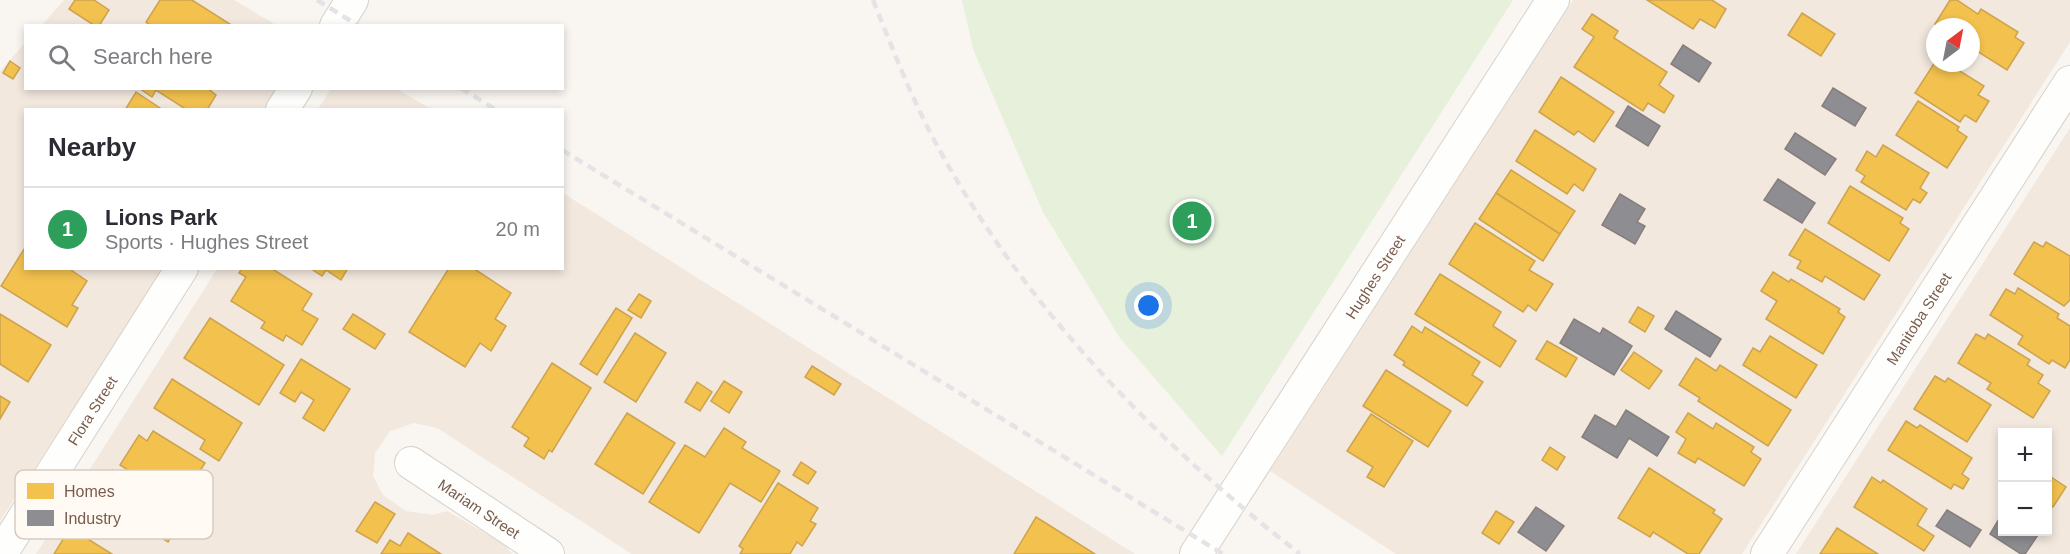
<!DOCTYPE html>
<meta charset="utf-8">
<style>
body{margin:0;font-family:Helvetica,sans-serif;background:#f2f2f3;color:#2b2b33}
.controls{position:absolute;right:18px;bottom:18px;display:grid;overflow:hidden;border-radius:0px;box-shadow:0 3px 9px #0003}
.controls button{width:54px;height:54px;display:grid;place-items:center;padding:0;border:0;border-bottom:2px solid #e1e1e2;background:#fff;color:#2b2b33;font:30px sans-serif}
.compass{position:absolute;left:1926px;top:18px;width:54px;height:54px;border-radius:50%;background:#fff;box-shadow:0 3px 9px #0003;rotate:32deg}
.you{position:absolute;left:1149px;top:306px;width:21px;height:21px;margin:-15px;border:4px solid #fff;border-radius:50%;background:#1a73e8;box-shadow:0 0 0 9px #1a73e833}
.badge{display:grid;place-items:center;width:39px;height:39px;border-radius:50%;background:#7c3aed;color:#fff;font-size:20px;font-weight:700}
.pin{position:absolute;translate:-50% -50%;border:3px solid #fff;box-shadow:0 2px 6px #0006}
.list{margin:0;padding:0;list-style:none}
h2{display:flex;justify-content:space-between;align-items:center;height:78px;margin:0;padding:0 24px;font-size:26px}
h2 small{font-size:20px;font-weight:400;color:#7c7c81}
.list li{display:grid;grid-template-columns:39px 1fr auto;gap:18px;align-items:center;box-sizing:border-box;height:84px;padding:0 24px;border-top:2px solid #e1e1e2}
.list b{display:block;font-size:22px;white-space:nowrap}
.list p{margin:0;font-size:20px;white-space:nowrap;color:#7c7c81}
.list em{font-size:20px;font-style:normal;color:#7c7c81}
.icon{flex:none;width:33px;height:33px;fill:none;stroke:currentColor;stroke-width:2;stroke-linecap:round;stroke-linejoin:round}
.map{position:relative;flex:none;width:2070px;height:554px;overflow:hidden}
.search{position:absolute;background:#fff;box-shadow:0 3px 9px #0003;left:24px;top:24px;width:540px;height:66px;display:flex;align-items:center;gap:15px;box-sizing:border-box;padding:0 21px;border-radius:0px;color:#7c7c81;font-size:22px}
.panel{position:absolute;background:#fff;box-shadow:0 3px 9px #0003;left:24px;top:108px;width:540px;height:162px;border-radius:0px}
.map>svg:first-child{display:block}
</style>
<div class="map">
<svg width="2070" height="554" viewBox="0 0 2070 554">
<rect width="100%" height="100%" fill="#f9f5f0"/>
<g fill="#f2e8de" fill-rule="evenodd">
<path d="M64,0H234L276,25L41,26Z"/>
<path d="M1573,0H2070V42L1742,554H1396L1270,471ZM1935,27H1971V63H1935Z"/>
<path d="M25,43L26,88L282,89L268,109L26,110V268L164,269L0,521V71Z"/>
<path d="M331,89H397L431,109H318Z"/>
<path d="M2070,128V554H1796ZM2002,432H2048V532H2002Z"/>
<path d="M563,193L1135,554H632L437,428L414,423L390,431L375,453L373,476L383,495L406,511L433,515L447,511L504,544L512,554H36L217,269L562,268Z"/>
</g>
<path fill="#e7f0db" d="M962,0H1513L1222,456L1120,338L1043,212L973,49Z"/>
<g fill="#f2c14e" stroke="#cea34e" stroke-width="1.5">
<path d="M75,0H94L109,10L99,26H95L69,9Z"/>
<path d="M160,0H192L233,26H151L146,22Z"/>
<path d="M1647,0H1712L1726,9L1715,28L1700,19L1693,29Z"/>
<path d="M1950,0H1957L1978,14L1981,9L2018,32L2015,37L2024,43L2007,70L1977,51L1973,58L1971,57V27H1939L1935,24Z"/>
<path d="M1802,13L1835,34L1821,56L1788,35Z"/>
<path d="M1592,14L1618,31L1614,38L1667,72L1659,85L1674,96L1664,113L1648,103L1643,111L1574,67L1594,37L1582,29Z"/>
<path d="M10,61L20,68L13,79L3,73Z"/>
<path d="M1935,62L1947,63L1984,86L1978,95L1989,101L1976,122L1965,115L1960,122L1915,93Z"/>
<path d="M1561,77L1614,112L1594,142L1578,131L1574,135L1539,112Z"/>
<path d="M139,88H207L216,95L207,110H187L156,90L152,97Z"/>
<path d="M136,92L163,110H125Z"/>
<path d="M1918,101L1959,127L1957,130L1967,137L1947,168L1896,135Z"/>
<path d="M1535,130L1596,169L1583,191L1574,184L1567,194L1516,161Z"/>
<path d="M1883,145L1929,173L1920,188L1927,193L1920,203L1913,199L1906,210L1861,182L1865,176L1856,170L1867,151L1876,157Z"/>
<path d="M1511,170L1575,211L1560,234L1496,193Z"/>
<path d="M1850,186L1903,218L1900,223L1909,229L1889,261L1828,223Z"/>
<path d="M1496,193L1560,234L1543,261L1479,219Z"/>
<path d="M1475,223L1535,261L1529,270L1553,284L1536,311L1528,305L1523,312L1449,264Z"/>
<path d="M1805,229L1880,275L1864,300L1825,276L1822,282L1797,268L1801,261L1789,255Z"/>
<path d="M2034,242L2043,247L2046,242L2070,256V300L2064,306L2014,274Z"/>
<path d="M26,246V268H68L87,281L72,305L78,308L67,327L1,286Z"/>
<path d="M242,268H271L312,294L302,310L318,319L302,345L286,335L283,341L261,328L265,322L231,301L246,277L239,273Z"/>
<path d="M310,268H348L341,280L326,270L322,276Z"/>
<path d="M449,268H473L511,293L495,319L506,326L491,351L480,343L465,367L409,332Z"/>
<path d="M1773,272L1789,282L1791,279L1840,309L1838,312L1845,317L1823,354L1766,319L1777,301L1761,291Z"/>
<path d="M1440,274L1501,312L1493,326L1516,341L1500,367L1415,314Z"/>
<path d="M2018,288L2059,314L2057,318L2070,326V360L2065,368L2052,360L2049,364L2018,344L2023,336L1990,315L2006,289L2015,294Z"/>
<path d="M639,294L651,301L641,318L628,310Z"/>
<path d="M1638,307L1654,316L1645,332L1629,322Z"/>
<path d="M616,308L632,318L597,375L580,364Z"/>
<path d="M0,314L51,345L28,382L0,364Z"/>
<path d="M353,314L385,334L375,349L343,329Z"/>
<path d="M210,318L284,365L259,405L184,358Z"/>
<path d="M1412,326L1422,333L1425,327L1480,362L1472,375L1483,382L1467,406L1403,365L1405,362L1394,355Z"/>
<path d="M635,333L666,353L636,402L604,382Z"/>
<path d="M1976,334L1985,339L1988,334L2030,360L2027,365L2043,375L2038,383L2050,391L2033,418L1987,389L1991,383L1958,363Z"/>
<path d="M1770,336L1817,365L1796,398L1743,365L1753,348L1760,352Z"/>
<path d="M1547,341L1577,358L1566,377L1536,359Z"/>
<path d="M1634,352L1662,371L1649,389L1621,370Z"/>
<path d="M1696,358L1716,371L1720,365L1791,410L1768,446L1698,401L1700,398L1679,385Z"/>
<path d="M301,359L350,389L324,431L303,418L314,400L301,392L295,402L280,393Z"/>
<path d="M552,363L591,388L552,452L549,450L544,459L524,446L529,438L512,427Z"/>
<path d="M812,366L841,384L834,395L805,377Z"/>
<path d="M1386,370L1451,411L1428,447L1363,406Z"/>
<path d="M1935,376L1945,382L1948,378L1991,405L1967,442L1914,409Z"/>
<path d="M172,379L242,423L219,461L200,449L205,440L154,408Z"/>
<path d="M724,381L742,392L729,413L711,401Z"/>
<path d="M697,382L712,392L700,411L685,402Z"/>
<path d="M0,396L10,402L0,419Z"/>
<path d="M627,413L675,443L643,494L595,464Z"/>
<path d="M1688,413L1713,429L1716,423L1754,447L1751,452L1761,459L1744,486L1698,458L1695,463L1678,453L1686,439L1676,432Z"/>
<path d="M1371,414L1413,441L1384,487L1367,477L1373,467L1347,451Z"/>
<path d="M1906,421L1917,428L1920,425L1972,458L1962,474L1969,479L1963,489L1954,484L1951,489L1888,450Z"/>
<path d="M724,428L746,442L742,448L780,471L761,502L730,483L699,533L649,502L685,445L705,457Z"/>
<path d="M153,431L205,463L180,503L120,465L139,435L147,441Z"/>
<path d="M1550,447L1565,457L1557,470L1542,460Z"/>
<path d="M801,462L816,472L808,484L793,475Z"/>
<path d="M1649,468L1715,510L1713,513L1722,519L1699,554H1688L1653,532L1650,537L1618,518Z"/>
<path d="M113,470L156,497L154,500L183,518L168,542L96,497Z"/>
<path d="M2048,475L2066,487L2053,507L2048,504Z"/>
<path d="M1872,477L1881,483L1883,480L1927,509L1917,525L1934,536L1924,551L1854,507Z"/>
<path d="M778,483L818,508L810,521L816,524L802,546L797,542L790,554H740L743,549L739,546Z"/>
<path d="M375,502L395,514L377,543L356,531Z"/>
<path d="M1496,511L1514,522L1499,544L1482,533Z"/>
<path d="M1036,517L1095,554H1014Z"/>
<path d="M70,528L112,554H54Z"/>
<path d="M1837,528L1878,554H1820Z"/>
<path d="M408,533L441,554H381L390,540L400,546Z"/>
</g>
<g fill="#8d8d92" stroke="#877e7d" stroke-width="1.5">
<path d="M1683,45L1711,63L1699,82L1671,64Z"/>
<path d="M1833,88L1866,108L1855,126L1822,106Z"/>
<path d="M1628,106L1660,126L1648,146L1616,126Z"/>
<path d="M1795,133L1836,159L1825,175L1785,149Z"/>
<path d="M1778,179L1815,203L1802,223L1764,200Z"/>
<path d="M1620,194L1645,209L1637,222L1645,226L1635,244L1602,225Z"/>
<path d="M1676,311L1721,339L1710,357L1665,329Z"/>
<path d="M1574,319L1600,334L1603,328L1632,346L1614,375L1560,343Z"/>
<path d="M1626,410L1669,437L1657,456L1629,438L1617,458L1582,437L1595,415L1616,427Z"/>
<path d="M1536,507L1564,526L1546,551L1518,532Z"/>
<path d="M1947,510L1981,530L1970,547L1936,526Z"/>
<path d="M2002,514V532H2040L2025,554H2021L1990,534Z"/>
</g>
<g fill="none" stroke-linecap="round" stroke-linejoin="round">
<g stroke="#d7d1cb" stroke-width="34">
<g id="minor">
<path d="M336,26L352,0"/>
<path d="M282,110L296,88"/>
<path id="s1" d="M411,463L548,554"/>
<path id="s2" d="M1,554L182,268"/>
<path id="s3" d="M1196,554L1553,0"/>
<path id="s4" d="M1767,554L2070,82"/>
</g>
</g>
<use href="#minor" stroke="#fefefd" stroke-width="32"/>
<g stroke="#e6e3e7" stroke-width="4.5" stroke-dasharray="9 6" stroke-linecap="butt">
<path d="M317,0L359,26"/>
<path d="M873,0C893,50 913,102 939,149C1027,310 1157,443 1300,554"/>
<path d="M461,88L496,110"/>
<path d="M562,150L1223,554"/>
</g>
</g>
<g text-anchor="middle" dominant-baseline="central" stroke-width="6" stroke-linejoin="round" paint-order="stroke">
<g font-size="15" fill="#7a5c4d" stroke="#fffaf3">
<text stroke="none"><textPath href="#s3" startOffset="330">Hughes Street</textPath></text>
<text stroke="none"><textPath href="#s4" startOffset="280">Manitoba Street</textPath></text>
<text stroke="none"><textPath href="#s2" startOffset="170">Flora Street</textPath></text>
<text stroke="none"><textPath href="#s1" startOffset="82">Mariam Street</textPath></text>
</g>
</g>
<rect x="15" y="470" width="198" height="69" rx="9" fill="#fffaf3" stroke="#d7cbc1" stroke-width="1.5"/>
<rect x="27" y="483" width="27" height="16" fill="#f2c14e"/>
<rect x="27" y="510" width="27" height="16" fill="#8d8d92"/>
<g font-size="16" fill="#7a5c4d">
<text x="64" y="497">Homes</text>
<text x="64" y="524">Industry</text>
</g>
</svg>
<div class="controls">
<button>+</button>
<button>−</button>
</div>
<svg class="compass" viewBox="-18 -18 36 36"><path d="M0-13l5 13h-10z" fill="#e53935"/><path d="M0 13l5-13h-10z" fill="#7c7c81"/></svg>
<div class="you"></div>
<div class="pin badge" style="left:1192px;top:221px;background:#2e9e5b">1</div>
<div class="search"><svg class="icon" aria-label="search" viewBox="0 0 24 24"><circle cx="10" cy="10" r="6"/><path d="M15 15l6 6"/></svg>Search here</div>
<section class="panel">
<h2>Nearby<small></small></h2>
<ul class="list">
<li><span class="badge" style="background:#2e9e5b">1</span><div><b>Lions Park</b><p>Sports · Hughes Street</p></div><em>20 m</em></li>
</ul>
</section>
</div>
